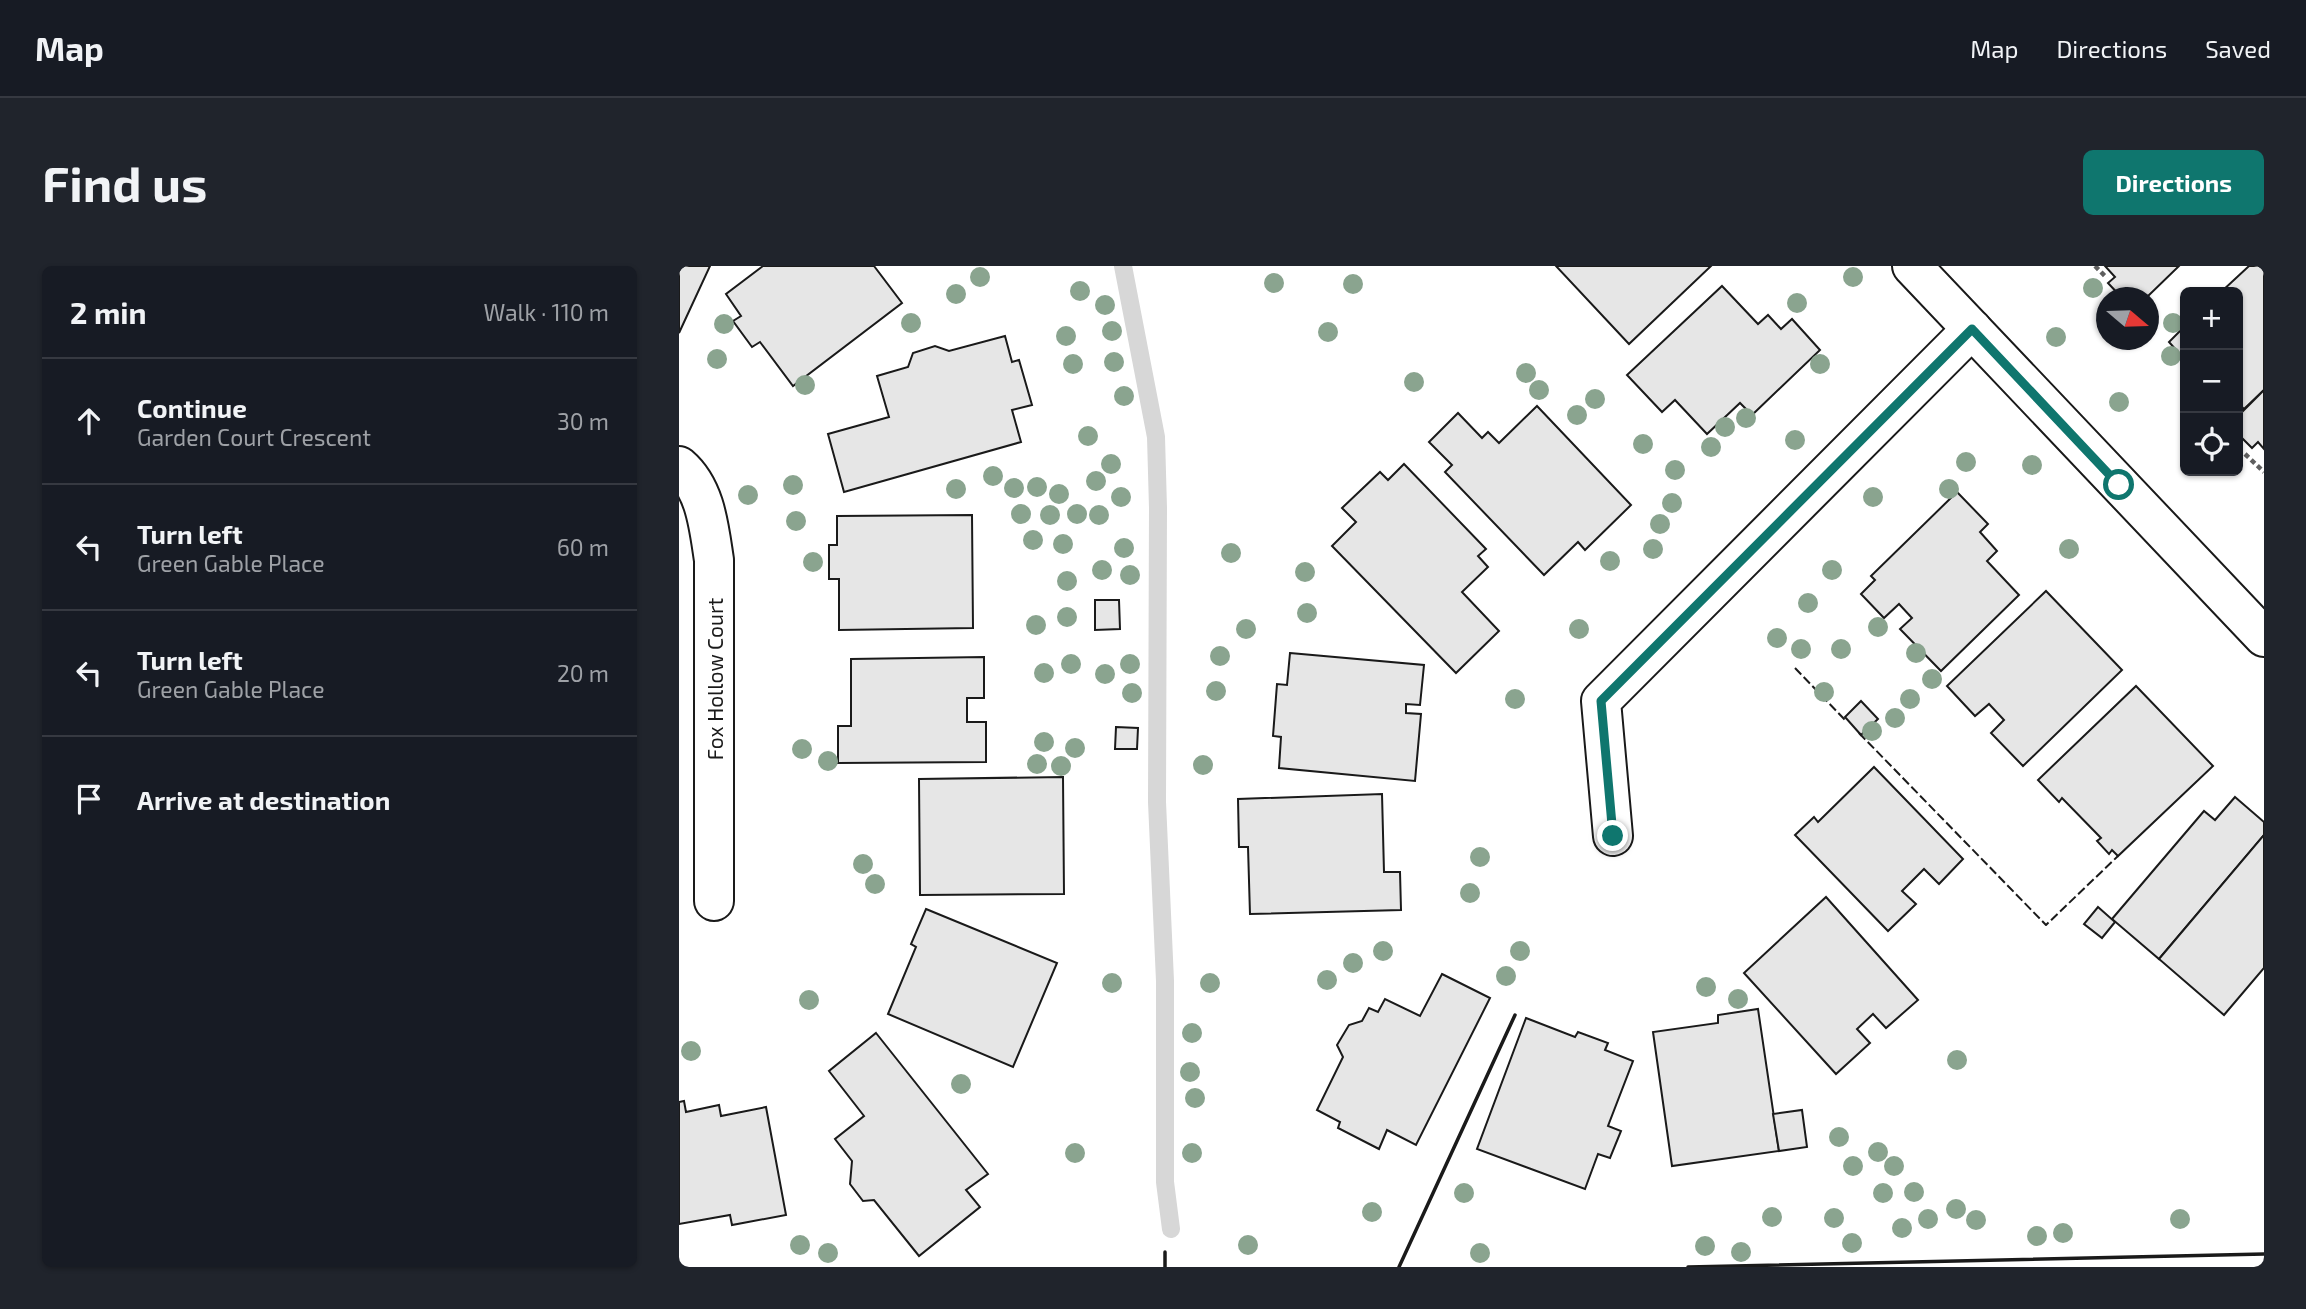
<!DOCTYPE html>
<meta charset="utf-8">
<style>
body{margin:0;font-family:"Exo 2",sans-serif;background:#20242c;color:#f1f3f6}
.controls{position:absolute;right:21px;top:21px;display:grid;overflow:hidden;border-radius:10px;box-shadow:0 2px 5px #0004}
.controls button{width:63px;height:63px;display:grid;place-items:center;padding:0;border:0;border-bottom:2px solid #363941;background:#171b24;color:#f1f3f6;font:35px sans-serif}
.compass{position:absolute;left:1417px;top:21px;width:63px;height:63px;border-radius:50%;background:#171b24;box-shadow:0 2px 5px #0004;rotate:109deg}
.stop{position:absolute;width:21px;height:21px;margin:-16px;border:5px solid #0f766e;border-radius:50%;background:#fff}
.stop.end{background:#0f766e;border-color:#fff;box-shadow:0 2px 7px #0008}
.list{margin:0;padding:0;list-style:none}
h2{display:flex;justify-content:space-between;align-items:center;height:91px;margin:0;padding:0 28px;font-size:30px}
h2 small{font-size:23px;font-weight:400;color:#9ea1a6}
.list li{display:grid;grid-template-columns:46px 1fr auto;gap:21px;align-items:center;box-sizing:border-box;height:126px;padding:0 28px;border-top:2px solid #363941}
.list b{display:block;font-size:26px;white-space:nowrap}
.list p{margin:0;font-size:23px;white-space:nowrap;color:#9ea1a6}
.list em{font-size:23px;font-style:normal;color:#9ea1a6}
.icon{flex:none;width:38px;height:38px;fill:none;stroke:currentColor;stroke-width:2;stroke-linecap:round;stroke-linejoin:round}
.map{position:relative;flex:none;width:1585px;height:1001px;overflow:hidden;border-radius:10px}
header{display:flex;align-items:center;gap:42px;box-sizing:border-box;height:98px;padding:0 35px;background:#171b24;border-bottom:2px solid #363941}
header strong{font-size:33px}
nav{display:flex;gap:38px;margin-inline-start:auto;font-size:24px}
.intro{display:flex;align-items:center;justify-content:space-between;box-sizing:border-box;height:168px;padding:0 42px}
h1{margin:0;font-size:49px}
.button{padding:18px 32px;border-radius:10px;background:#0f766e;color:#fff;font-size:24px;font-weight:700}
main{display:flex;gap:42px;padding:0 42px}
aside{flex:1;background:#171b24;border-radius:10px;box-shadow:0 2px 5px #0004}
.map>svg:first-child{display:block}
</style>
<header>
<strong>Map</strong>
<nav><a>Map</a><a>Directions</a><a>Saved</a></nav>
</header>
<div class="intro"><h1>Find us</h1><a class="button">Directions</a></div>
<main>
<aside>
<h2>2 min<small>Walk · 110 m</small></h2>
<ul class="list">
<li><svg class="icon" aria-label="ahead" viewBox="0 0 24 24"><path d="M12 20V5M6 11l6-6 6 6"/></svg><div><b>Continue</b><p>Garden Court Crescent</p></div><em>30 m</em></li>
<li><svg class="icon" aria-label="left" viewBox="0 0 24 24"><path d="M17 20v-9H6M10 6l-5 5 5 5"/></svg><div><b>Turn left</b><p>Green Gable Place</p></div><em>60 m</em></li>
<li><svg class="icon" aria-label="left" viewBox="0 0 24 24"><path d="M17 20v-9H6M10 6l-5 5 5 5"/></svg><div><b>Turn left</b><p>Green Gable Place</p></div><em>20 m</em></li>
<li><svg class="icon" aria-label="arrive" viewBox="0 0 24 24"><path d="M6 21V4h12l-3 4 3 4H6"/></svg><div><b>Arrive at destination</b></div></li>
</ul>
</aside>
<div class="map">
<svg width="1585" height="1001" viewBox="0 0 1585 1001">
<rect width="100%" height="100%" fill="#fff"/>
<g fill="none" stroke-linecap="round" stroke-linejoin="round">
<path stroke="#d7d7d7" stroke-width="18" d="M444,0L477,171L479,242L478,536L486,715V916L492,963"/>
</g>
<g fill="#e6e6e6" stroke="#1a1a1a" stroke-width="2">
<path d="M0,0H31L0,67Z"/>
<path d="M84,0H195L223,37L114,120L81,76L73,81L54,55L62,50L47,28Z"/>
<path d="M877,0H1032L950,78Z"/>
<path d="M1426,0H1500L1467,32H1443L1429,17L1436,11Z"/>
<path d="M1570,0H1585V124L1565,143L1559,137V26H1542Z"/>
<path d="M1043,20L1079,58L1089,49L1102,63L1113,53L1141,84L1073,149L1061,137L1028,168L996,134L983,146L948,109Z"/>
<path d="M1506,60V94L1490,76Z"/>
<path d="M326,70L333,96L340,94L353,139L333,144L342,176L165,226L149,168L210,151L198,110L229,101L234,87L256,80L270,85Z"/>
<path d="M1585,124V183L1579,176L1573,182L1559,168V150Z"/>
<path d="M858,140L952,239L906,284L899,276L865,309L766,206L773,199L750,176L779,147L803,172L809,166L820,177Z"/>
<path d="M725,198L807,283L799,290L809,301L783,326L820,365L777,407L653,280L677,256L663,242L701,206L709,214Z"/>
<path d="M1278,226L1309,258L1301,266L1318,285L1308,295L1340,329L1262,405L1221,363L1233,352L1220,338L1205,352L1182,328L1196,314L1192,310Z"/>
<path d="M293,249L294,362L160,364V313H150V279H158V250Z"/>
<path d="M1367,325L1443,404L1344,500L1312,467L1325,454L1310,438L1296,450L1268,420Z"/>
<path d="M416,334H440L441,363L416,364Z"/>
<path d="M611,387L745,399L741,439L727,438V447L742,448L736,515L600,502L602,471L594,470L598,418L608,419Z"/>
<path d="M305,391V432H288V456H307V496L159,497V460H172V393Z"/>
<path d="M1457,420L1534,500L1439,590L1433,584L1430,588L1418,575L1422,572L1383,532L1380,536L1359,514Z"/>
<path d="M1182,435L1199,453L1182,469L1166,451Z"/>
<path d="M437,461L459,462L458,483H436Z"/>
<path d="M1195,501L1284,593L1260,618L1245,603L1223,625L1237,638L1209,665L1116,569L1135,551L1139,556Z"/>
<path d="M384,511L385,628L241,629L240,513Z"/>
<path d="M703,528L705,606H721L722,644L571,648L569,581H560L559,533Z"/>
<path d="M1556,531L1585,556V569L1480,693L1433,653L1525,545L1536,554Z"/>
<path d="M1585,569V702L1545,749L1480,693Z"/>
<path d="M1147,631L1239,734L1207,762L1194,748L1178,763L1191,777L1157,808L1065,707Z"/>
<path d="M1419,641L1436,656L1423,672L1405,658Z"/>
<path d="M247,643L378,697L334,801L209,748L237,681L232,678Z"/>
<path d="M763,708L811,732L737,879L708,864L700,883L659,862L661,856L638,844L664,791L658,779L670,759L683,755L690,742L699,746L706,733L741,750Z"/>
<path d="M1079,743L1100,885L993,900L974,766L1039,757V749Z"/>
<path d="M847,752L896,771L899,766L929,777L926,784L954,795L929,860L942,865L931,892L919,888L906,923L798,883Z"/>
<path d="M197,767L309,908L287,924L301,941L240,990L195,934L184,935L171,918L173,895L156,873L185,850L150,805Z"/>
<path d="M5,835L7,846L40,839L42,850L87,841L107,949L53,959L51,949L0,958V836Z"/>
<path d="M1123,844L1128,881L1100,885L1094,848Z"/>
</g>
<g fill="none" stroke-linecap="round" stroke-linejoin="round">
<g stroke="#1a1a1a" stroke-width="42">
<g id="minor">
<path d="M1233,0L1585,371"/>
<path d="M0,200C27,223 30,262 35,294V635"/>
<path d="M934,570L922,435L1293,63"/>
</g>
</g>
<g stroke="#5f5f5f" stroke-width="4.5" stroke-dasharray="5 3.5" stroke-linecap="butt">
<path d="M1416,0L1428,12"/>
<path d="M1566,188L1585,206"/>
</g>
<use href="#minor" stroke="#fff" stroke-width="38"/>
<g stroke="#1a1a1a" stroke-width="2" stroke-dasharray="9 3.5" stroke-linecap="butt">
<path d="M1116,402L1167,455"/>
<path d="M1180,467L1367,659L1439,590"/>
</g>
<g stroke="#1a1a1a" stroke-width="3.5">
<path d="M486,1001V986"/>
<path d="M720,1001L836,749"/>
<path d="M1009,1001L1585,988"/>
</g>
</g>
<g fill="#8aa48f">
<circle cx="301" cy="11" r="10"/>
<circle cx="1174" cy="11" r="10"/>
<circle cx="595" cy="17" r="10"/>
<circle cx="674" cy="18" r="10"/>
<circle cx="1414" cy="22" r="10"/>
<circle cx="401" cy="25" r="10"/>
<circle cx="277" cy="28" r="10"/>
<circle cx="1118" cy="37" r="10"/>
<circle cx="426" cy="39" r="10"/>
<circle cx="232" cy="57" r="10"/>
<circle cx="1494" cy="57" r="10"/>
<circle cx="45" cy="58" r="10"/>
<circle cx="433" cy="65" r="10"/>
<circle cx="649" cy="66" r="10"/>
<circle cx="387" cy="70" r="10"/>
<circle cx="1377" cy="71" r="10"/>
<circle cx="1492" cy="90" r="10"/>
<circle cx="38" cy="93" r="10"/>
<circle cx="435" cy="96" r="10"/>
<circle cx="394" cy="98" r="10"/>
<circle cx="1141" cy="98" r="10"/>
<circle cx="847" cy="107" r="10"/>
<circle cx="735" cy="116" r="10"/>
<circle cx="126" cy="119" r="10"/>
<circle cx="860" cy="124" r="10"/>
<circle cx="445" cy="130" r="10"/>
<circle cx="916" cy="133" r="10"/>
<circle cx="1440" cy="136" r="10"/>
<circle cx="898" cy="149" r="10"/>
<circle cx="1067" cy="152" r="10"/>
<circle cx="1046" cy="161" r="10"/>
<circle cx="409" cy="170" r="10"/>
<circle cx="1116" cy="174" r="10"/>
<circle cx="964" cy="178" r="10"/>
<circle cx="1032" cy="181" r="10"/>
<circle cx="1287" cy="196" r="10"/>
<circle cx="432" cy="198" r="10"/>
<circle cx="1353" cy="199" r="10"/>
<circle cx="996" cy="204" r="10"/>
<circle cx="314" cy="210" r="10"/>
<circle cx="417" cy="215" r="10"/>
<circle cx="114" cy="219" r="10"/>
<circle cx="358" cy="221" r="10"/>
<circle cx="335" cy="222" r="10"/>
<circle cx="277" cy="223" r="10"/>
<circle cx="1270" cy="223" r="10"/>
<circle cx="380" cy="228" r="10"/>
<circle cx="69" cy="229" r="10"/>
<circle cx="442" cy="231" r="10"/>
<circle cx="1194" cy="231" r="10"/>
<circle cx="993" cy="237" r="10"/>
<circle cx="342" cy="248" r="10"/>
<circle cx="398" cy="248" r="10"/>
<circle cx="371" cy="249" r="10"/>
<circle cx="420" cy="249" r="10"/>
<circle cx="117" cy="255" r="10"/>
<circle cx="981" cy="258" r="10"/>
<circle cx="354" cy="274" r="10"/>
<circle cx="384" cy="278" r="10"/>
<circle cx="445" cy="282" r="10"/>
<circle cx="974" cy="283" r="10"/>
<circle cx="1390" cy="283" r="10"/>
<circle cx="552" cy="287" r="10"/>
<circle cx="931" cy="295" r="10"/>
<circle cx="134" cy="296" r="10"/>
<circle cx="423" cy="304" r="10"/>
<circle cx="1153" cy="304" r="10"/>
<circle cx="626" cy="306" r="10"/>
<circle cx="451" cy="309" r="10"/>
<circle cx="388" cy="315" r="10"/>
<circle cx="1129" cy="337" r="10"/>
<circle cx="628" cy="347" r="10"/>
<circle cx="388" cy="351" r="10"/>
<circle cx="357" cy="359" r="10"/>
<circle cx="1199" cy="361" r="10"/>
<circle cx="567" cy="363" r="10"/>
<circle cx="900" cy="363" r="10"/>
<circle cx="1098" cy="372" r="10"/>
<circle cx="1122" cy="383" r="10"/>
<circle cx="1162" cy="383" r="10"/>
<circle cx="1237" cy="387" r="10"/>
<circle cx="541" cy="390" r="10"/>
<circle cx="392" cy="398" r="10"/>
<circle cx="451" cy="398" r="10"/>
<circle cx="365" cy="407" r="10"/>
<circle cx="426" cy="408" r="10"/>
<circle cx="1253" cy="413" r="10"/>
<circle cx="537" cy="425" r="10"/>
<circle cx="1145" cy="426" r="10"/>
<circle cx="453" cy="427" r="10"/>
<circle cx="836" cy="433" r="10"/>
<circle cx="1231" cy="433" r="10"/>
<circle cx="1216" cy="452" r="10"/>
<circle cx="1193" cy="465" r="10"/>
<circle cx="365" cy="476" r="10"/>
<circle cx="396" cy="482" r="10"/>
<circle cx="123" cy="483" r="10"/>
<circle cx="149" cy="495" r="10"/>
<circle cx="358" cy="498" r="10"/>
<circle cx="524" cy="499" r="10"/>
<circle cx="382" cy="500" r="10"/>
<circle cx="801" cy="591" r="10"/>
<circle cx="184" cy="598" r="10"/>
<circle cx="196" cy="618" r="10"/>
<circle cx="791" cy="627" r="10"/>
<circle cx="704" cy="685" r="10"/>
<circle cx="841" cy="685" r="10"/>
<circle cx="674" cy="697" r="10"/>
<circle cx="827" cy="710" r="10"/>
<circle cx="648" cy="714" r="10"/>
<circle cx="433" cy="717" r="10"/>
<circle cx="531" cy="717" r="10"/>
<circle cx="1027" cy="721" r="10"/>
<circle cx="1059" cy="733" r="10"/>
<circle cx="130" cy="734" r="10"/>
<circle cx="513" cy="767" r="10"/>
<circle cx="12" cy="785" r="10"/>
<circle cx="1278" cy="794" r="10"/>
<circle cx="511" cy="806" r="10"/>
<circle cx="282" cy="818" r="10"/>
<circle cx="516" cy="832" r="10"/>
<circle cx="1160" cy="871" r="10"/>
<circle cx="1199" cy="886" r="10"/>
<circle cx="396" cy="887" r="10"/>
<circle cx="513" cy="887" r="10"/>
<circle cx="1174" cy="900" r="10"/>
<circle cx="1215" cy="900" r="10"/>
<circle cx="1235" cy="926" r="10"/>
<circle cx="785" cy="927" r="10"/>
<circle cx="1204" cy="927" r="10"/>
<circle cx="1277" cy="943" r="10"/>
<circle cx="693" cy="946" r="10"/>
<circle cx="1093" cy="951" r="10"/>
<circle cx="1155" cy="952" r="10"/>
<circle cx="1249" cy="953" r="10"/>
<circle cx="1501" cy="953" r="10"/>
<circle cx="1297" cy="954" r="10"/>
<circle cx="1223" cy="962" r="10"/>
<circle cx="1384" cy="967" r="10"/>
<circle cx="1358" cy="970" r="10"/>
<circle cx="1173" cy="977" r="10"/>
<circle cx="121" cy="979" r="10"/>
<circle cx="569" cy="979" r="10"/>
<circle cx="1026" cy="980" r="10"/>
<circle cx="1062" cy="986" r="10"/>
<circle cx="149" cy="987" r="10"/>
<circle cx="801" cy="987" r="10"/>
</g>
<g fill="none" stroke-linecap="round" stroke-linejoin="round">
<path stroke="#0f766e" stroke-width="9" d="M934,570L922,435L1293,63L1440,219"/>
</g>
<g text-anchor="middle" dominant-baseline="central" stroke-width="5" stroke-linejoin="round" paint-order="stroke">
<g font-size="21" fill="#1a1a1a" stroke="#fff">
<text transform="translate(35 413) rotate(-90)">Fox Hollow Court</text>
</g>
</g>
</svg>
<div class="controls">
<button>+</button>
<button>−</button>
<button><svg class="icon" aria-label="locate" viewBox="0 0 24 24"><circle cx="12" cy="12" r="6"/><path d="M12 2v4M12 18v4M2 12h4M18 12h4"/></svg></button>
</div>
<svg class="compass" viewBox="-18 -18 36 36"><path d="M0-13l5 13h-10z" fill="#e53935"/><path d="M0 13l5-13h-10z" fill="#9ea1a6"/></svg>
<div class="stop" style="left:1440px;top:219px"></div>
<div class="stop end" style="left:934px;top:570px"></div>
</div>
</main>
